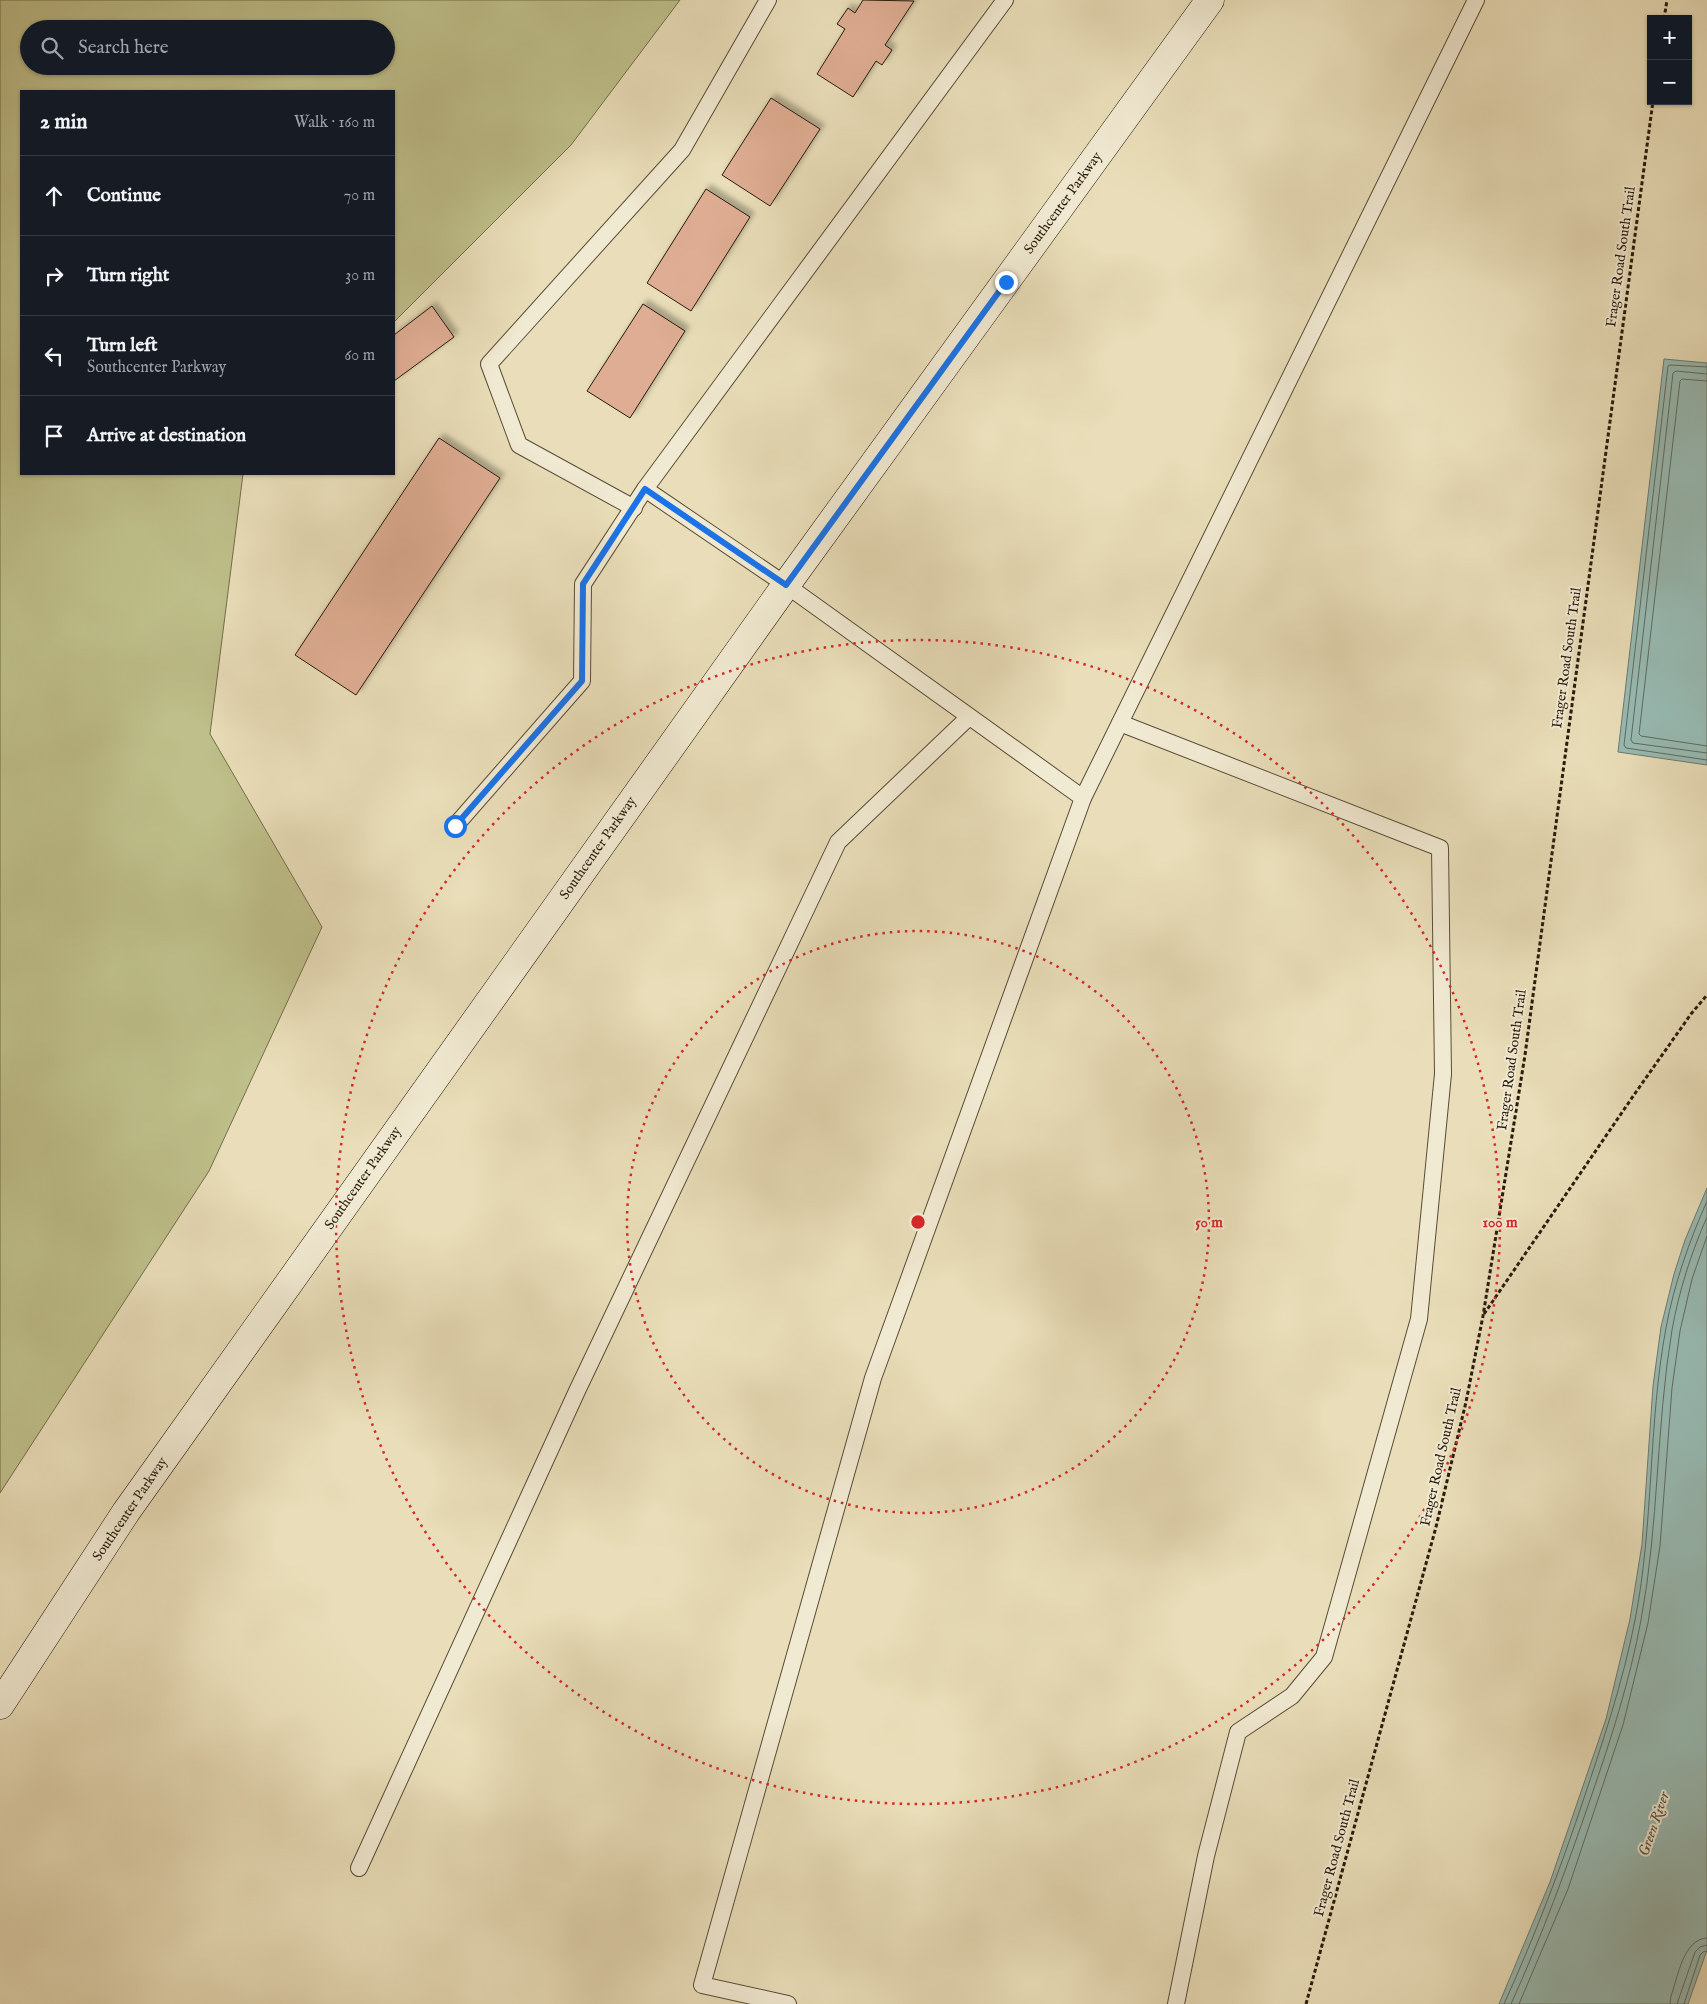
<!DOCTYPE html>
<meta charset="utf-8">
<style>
body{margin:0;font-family:"IM FELL English",serif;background:#242831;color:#f1f3f6}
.controls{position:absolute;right:15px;top:15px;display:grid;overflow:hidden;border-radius:0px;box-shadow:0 1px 4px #0004}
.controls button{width:45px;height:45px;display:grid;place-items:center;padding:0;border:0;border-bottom:1px solid #363941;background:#171b24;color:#f1f3f6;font:25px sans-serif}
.stop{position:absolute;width:15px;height:15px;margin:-11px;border:4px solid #1a73e8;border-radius:50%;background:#fff}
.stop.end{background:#1a73e8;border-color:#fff;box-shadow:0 1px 5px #0008}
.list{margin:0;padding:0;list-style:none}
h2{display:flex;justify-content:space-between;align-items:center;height:65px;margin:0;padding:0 20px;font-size:21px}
h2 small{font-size:16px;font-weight:400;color:#9ea1a6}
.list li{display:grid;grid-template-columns:32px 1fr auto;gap:15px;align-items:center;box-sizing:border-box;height:80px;padding:0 20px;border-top:1px solid #363941}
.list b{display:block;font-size:19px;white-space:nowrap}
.list p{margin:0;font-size:16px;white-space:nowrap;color:#9ea1a6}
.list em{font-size:16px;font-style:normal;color:#9ea1a6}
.icon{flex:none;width:28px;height:28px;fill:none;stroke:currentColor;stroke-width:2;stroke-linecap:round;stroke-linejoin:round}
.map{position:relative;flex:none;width:1707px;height:2004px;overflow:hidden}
.search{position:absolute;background:#171b24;box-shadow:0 1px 4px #0004;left:20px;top:20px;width:375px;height:55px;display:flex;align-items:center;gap:12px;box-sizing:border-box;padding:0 18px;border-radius:28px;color:#9ea1a6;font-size:19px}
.panel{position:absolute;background:#171b24;box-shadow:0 1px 4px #0004;left:20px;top:90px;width:375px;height:385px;border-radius:0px}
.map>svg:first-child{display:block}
</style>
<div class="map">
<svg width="1707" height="2004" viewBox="0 0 1707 2004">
<defs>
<filter id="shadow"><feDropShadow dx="4.5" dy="-4.5" stdDeviation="2.5" flood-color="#0004"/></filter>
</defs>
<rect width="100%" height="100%" fill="#e9deb9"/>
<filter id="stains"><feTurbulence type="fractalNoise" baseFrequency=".004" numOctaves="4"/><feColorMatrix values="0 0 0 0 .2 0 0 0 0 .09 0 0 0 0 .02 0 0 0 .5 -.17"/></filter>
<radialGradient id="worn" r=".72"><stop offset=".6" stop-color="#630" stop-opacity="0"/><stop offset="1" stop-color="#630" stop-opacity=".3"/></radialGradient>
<path fill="#bebf8a" stroke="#746d4b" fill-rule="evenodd" d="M0,0H680L571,145L394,322V91H21V474H243L210,734L322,927L209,1171L0,1493ZM29,29H386V66H29Z"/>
<g fill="#98bbb4" stroke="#6c7b71">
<path d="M1664,359L1707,363V765L1618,752Z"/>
<path d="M1707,1188V1950L1688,2004H1499L1550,1882L1606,1719L1630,1619L1642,1544L1653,1386L1661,1327L1674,1274L1685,1240Z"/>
</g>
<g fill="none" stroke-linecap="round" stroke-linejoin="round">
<g stroke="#606b60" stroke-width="1">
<path d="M1707,367L1670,365L1668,366L1624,745L1626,748L1707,760"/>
<path d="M1707,374L1676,371L1673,373L1631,740L1633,743L1707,753"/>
<path d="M1707,381L1682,379L1680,381L1639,734L1641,736L1707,746"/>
<path d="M1504,2004C1534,1938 1560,1870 1583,1801C1603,1741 1623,1682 1635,1620C1654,1524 1648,1424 1666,1328C1674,1284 1689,1242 1707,1201"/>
<path d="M1511,2004C1542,1936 1567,1867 1591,1797C1611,1739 1630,1680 1641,1620C1659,1524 1656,1426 1672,1330C1679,1291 1691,1253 1707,1217"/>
<path d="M1519,2004L1568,1889L1623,1725L1648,1623L1660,1546L1672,1388L1680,1331L1692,1279L1707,1236"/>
<path d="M1670,2004L1671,1996C1678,1977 1683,1939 1707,1938"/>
<path d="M1677,2004L1695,1952L1700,1947L1707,1945"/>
<path d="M1684,2004L1700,1955L1703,1952L1707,1951"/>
</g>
</g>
<g fill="#dfad93" stroke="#291b0c" filter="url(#shadow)">
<path d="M863,0L914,1L885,45L892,50L882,65L876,61L853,97L817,74L845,29L837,24L848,8L855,13Z"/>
<path d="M771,98L820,129L770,206L722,175Z"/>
<path d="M706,189L750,217L691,311L647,283Z"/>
<path d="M643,304L685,331L630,418L587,391Z"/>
<path d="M432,306L454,337L394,381V335Z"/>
<path d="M439,438L500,478L356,695L295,655Z"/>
</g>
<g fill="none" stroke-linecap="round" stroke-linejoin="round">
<g stroke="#594c37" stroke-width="18">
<g id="lane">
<path d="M645,489L786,585L1083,798"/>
<path d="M634,508L519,445L489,364L682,150L768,0"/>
<path d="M1120,723L1440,848L1443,1074L1419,1319L1324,1657L1292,1696L1238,1732L1206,1856L1176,2004"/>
<path d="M455,826L582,681L583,584L645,489L1005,0"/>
<path d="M359,1868L577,1391L838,842L969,717"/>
<path d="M788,2004L702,1985L873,1378L1083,798L1476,0"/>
</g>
</g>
<g stroke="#291b0c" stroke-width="29">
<path id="secondary" d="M0,1705L126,1512L786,585L1210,0"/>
</g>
<g stroke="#291b0c" stroke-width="3" stroke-dasharray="4 2.5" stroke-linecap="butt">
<path d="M1664,19L1667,0"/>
<path d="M1484,1314L1636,1092L1691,1014L1707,995"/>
<path d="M1306,2004L1436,1527L1466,1402L1483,1316L1525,1055L1653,101"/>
</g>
<use href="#lane" stroke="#f1ead2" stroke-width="16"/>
<use href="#secondary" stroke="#f1ead2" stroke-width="28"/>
</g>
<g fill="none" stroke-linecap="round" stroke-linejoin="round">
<path stroke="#1a73e8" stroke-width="6" d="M455,826L582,681L583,584L645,489L786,585L1006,282"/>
</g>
<g fill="none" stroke="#d62828" stroke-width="2.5" stroke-dasharray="2.5 5">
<circle cx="918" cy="1222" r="291"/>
<circle cx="918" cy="1222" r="582"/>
</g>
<g text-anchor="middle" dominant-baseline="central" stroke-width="4" stroke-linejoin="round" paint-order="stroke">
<g font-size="14" fill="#291b0c" stroke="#f1ead2">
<text transform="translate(1063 203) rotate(-54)">Southcenter Parkway</text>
<text transform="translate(1621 257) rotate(-82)">Frager Road South Trail</text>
<text transform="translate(1567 658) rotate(-82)">Frager Road South Trail</text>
<text transform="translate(598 848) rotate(-55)">Southcenter Parkway</text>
<text transform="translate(1512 1060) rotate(-82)">Frager Road South Trail</text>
<text transform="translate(363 1178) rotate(-55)">Southcenter Parkway</text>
<text transform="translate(1441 1457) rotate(-77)">Frager Road South Trail</text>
<text transform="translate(130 1509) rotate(-56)">Southcenter Parkway</text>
<text transform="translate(1337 1848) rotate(-75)">Frager Road South Trail</text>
</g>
<g font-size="15" font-style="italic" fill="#505347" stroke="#f1ead2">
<text transform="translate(1654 1824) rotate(-71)">Green River</text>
</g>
</g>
<circle cx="918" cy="1222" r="8" fill="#d62828" stroke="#f1ead2" stroke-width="2.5"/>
<g font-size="15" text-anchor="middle" font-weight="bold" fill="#d62828" stroke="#f1ead2" stroke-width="4" stroke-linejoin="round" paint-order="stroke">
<text x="1209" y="1227">50 m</text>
<text x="1500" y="1227">100 m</text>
</g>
<rect width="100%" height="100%" filter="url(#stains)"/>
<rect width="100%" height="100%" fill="url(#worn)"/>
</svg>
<div class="controls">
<button>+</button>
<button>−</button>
</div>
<div class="stop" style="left:455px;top:826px"></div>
<div class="stop end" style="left:1006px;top:282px"></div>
<div class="search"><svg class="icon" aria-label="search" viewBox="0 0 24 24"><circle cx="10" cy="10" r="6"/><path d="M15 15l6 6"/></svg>Search here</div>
<section class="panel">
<h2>2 min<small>Walk · 160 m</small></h2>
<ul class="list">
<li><svg class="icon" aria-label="ahead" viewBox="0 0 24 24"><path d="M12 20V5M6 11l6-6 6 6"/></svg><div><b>Continue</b></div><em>70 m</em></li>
<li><svg class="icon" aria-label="right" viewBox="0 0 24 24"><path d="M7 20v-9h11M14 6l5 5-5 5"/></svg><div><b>Turn right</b></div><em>30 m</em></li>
<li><svg class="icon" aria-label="left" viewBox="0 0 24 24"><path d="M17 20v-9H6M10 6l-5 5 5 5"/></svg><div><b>Turn left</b><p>Southcenter Parkway</p></div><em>60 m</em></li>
<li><svg class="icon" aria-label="arrive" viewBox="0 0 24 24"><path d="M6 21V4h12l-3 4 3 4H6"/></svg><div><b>Arrive at destination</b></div></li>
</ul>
</section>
</div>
